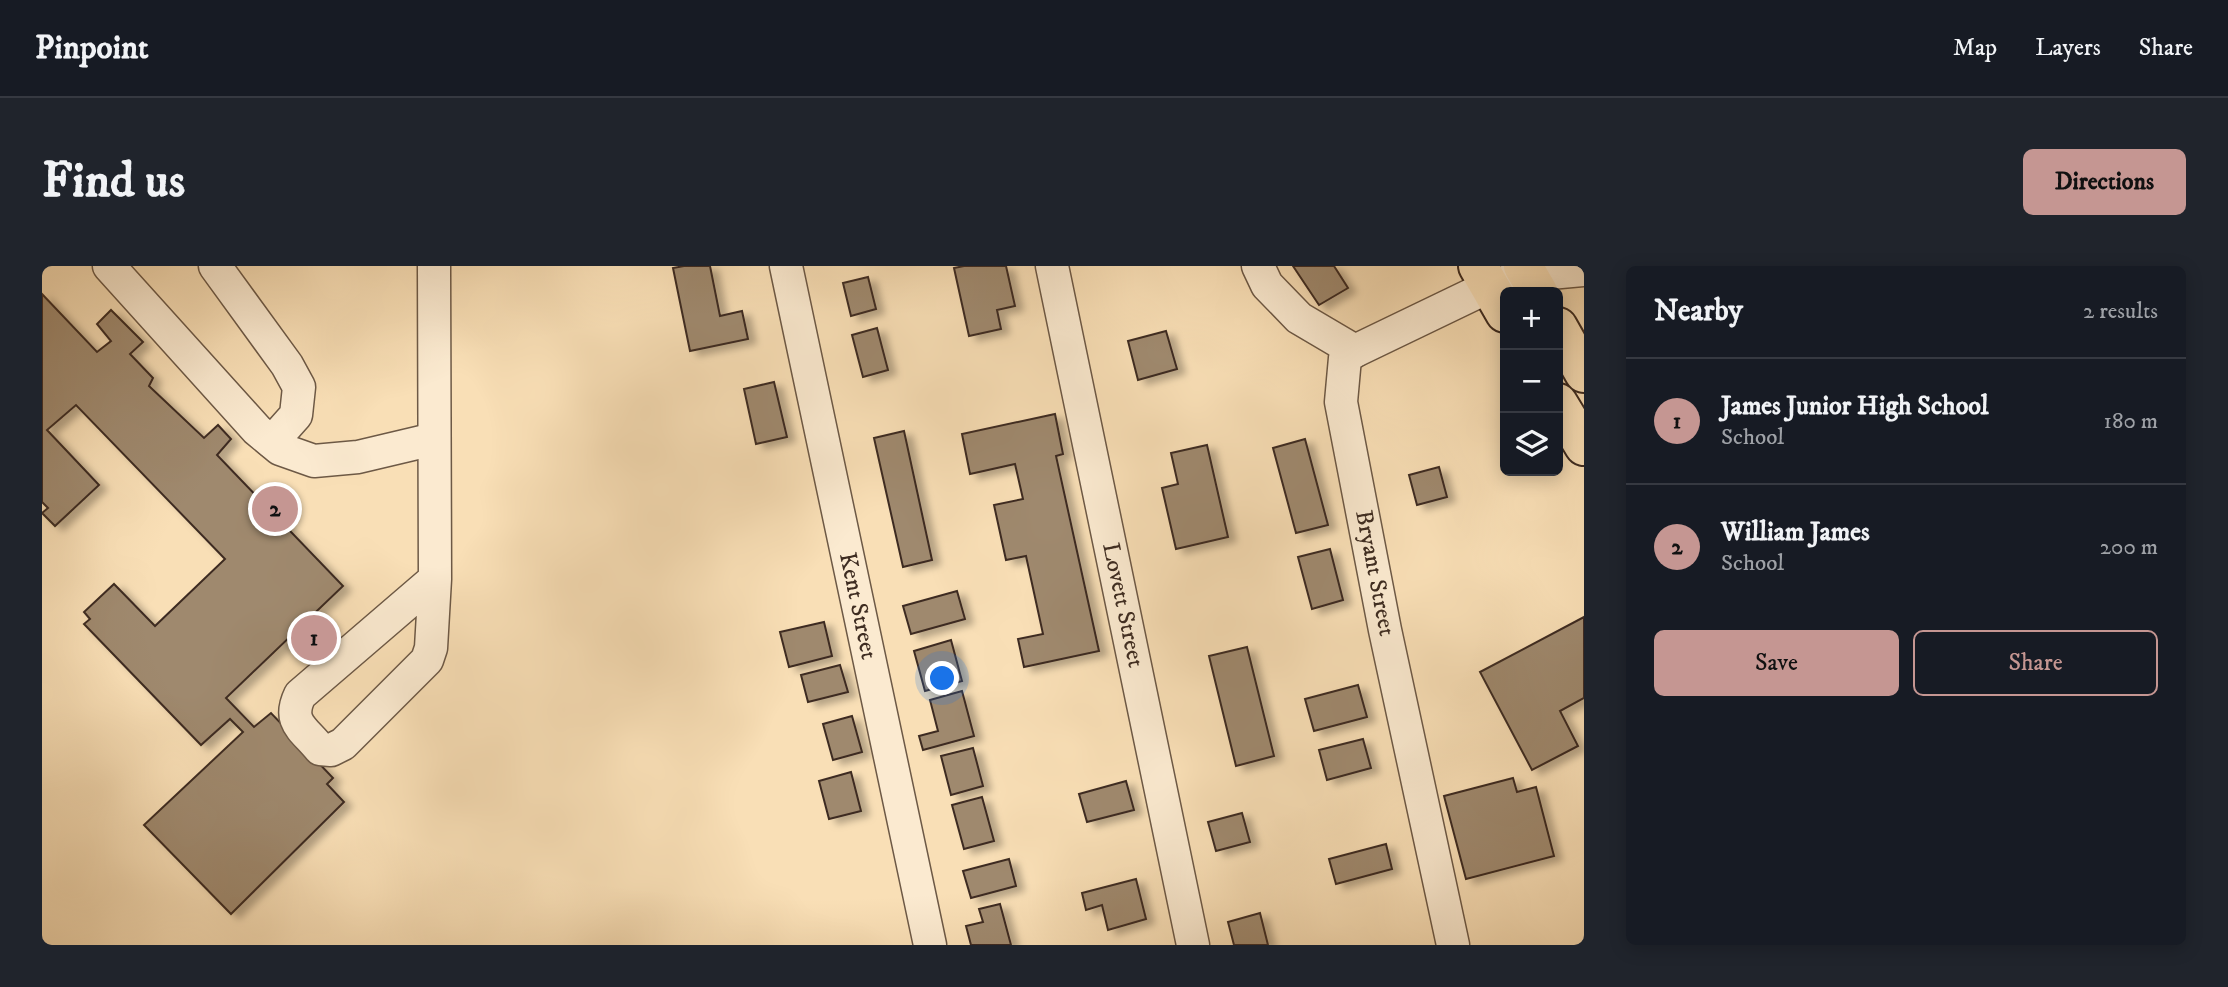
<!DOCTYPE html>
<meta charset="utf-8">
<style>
body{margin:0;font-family:"IM FELL DW Pica",serif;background:#20242c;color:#f1f3f6}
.controls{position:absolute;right:21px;top:21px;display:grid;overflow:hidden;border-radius:10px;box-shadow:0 4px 18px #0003}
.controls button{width:63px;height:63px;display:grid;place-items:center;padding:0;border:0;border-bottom:2px solid #363941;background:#171b24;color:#f1f3f6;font:35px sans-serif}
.you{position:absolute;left:901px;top:413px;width:24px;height:24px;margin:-18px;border:5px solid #fff;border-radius:50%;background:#1a73e8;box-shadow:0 0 0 10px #1a73e833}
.badge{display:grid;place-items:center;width:46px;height:46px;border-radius:50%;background:#c59692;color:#111;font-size:23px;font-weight:700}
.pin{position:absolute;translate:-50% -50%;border:4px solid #fff;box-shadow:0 2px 7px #0006}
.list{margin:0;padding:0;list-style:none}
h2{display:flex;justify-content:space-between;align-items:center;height:91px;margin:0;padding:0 28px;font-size:30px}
h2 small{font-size:23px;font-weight:400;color:#9ea1a6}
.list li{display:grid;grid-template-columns:46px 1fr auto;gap:21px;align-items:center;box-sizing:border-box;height:126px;padding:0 28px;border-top:2px solid #363941}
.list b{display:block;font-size:26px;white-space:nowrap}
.list p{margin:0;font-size:23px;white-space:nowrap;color:#9ea1a6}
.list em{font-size:23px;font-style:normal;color:#9ea1a6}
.actions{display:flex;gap:14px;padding:21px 28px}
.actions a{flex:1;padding:16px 0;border:2px solid #c59692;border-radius:10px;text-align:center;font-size:24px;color:#c59692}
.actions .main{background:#c59692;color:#111}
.icon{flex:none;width:38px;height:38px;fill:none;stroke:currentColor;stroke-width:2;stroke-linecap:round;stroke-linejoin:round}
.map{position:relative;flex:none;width:1542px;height:679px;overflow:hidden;border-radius:10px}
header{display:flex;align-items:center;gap:42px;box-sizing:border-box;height:98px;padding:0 35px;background:#171b24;border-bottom:2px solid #363941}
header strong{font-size:33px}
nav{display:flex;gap:38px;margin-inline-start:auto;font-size:24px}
.intro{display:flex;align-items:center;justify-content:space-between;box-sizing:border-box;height:168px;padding:0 42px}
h1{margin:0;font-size:49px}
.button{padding:18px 32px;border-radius:10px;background:#c59692;color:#111;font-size:24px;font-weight:700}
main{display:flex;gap:42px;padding:0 42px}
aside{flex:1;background:#171b24;border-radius:10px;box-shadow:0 4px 18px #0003}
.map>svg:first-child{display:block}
</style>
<header>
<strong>Pinpoint</strong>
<nav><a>Map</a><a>Layers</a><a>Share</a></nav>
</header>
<div class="intro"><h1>Find us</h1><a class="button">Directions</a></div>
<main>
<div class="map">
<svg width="1542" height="679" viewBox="0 0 1542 679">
<defs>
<filter id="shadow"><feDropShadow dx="8" dy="4.5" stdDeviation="3.5" flood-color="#0004"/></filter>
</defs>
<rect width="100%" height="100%" fill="#f9dfb6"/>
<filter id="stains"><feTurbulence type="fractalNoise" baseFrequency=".00286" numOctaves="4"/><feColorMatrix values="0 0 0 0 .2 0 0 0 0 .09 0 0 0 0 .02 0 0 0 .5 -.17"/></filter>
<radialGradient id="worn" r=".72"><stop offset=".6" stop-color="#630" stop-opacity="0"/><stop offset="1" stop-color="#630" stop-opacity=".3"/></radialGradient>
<g fill="#9f896e" stroke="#3e2c21" stroke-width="2" filter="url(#shadow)">
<path d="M642,0H668L678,50L700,45L706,73L648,85L631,2Z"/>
<path d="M922,0H964L973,40L955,44L959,63L927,70L912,2Z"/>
<path d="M1251,0H1292L1306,22L1277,39Z"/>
<path d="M826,11L834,43L809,50L801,17Z"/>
<path d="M0,28L55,86L69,75L55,58L69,44L101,76L88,88L111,112L107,120L162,172L176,159L189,173L175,189L301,320L184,432L212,461L229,447L291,512L285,518L302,536L189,648L102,559L201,466L188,453L159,479L42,358L48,353L42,346L72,318L113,360L183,293L34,139L5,164L57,219L13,260L0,247L6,242L0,236Z"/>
<path d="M835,62L846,104L821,111L810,69Z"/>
<path d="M1124,65L1135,103L1096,114L1086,75Z"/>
<path d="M732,116L745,171L714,178L702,123Z"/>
<path d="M1013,148L1021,188L1014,190L1057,385L982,401L976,373L1001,368L984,290L964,294L952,239L981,233L973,198L928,208L920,168Z"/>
<path d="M862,165L890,294L861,301L832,172Z"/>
<path d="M1263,173L1286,259L1254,267L1231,182Z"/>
<path d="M1165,179L1186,271L1134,283L1120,222L1136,218L1129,187Z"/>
<path d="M1397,201L1405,231L1375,239L1367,209Z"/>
<path d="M1288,283L1301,334L1270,343L1256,291Z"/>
<path d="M915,325L923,353L869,368L861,340Z"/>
<path d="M1542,351V432L1518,445L1536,480L1490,504L1438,406Z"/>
<path d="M782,356L790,390L747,401L738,366Z"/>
<path d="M909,374L920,415L883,425L872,385Z"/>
<path d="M1205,381L1232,490L1194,500L1167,390Z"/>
<path d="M798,399L806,426L766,436L759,409Z"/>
<path d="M1316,419L1325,451L1272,465L1263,433Z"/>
<path d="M920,425L932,470L881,484L877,470L896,465L888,434Z"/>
<path d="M810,450L820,486L791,494L781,458Z"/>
<path d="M1321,473L1329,502L1285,514L1277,484Z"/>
<path d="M931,482L941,520L909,529L899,490Z"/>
<path d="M809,506L819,545L787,553L777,515Z"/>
<path d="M1471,512L1475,526L1494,521L1512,590L1424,613L1402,530Z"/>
<path d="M1084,515L1092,544L1045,556L1037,528Z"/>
<path d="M940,531L952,575L922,583L910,539Z"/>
<path d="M1200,547L1208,576L1174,585L1166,556Z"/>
<path d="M1344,578L1350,603L1294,618L1287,593Z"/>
<path d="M967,593L974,620L929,632L921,605Z"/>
<path d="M1094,613L1104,653L1066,664L1060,639L1044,644L1040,627Z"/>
<path d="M958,638L969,679H929L924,660L941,656L937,643Z"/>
<path d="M1218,647L1226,679H1192L1186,656Z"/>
</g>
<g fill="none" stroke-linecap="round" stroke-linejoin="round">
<g stroke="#6d5946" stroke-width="35">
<g id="minor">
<path d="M67,0L215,164L238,183L272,195L316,191L392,173"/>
<path d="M173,0L245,99L257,121L254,149L230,176"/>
<path d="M392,0L393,313L389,382L385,394L301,478L289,484L278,483C261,462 245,456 258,429L393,313"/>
<path d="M744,0L888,679"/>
<path d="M1010,0L1151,679"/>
<path d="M1216,0L1225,19L1257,52L1313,85"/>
<path d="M1411,679L1343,364L1299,136L1303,92L1313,85L1448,20L1486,9L1542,4"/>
</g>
</g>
<g stroke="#3e2c21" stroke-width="42">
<g id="major">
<path d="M1436,0L1463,47"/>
<path d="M1481,0L1496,26"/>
<path d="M1516,61L1542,107"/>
<path d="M1516,137L1542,180"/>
</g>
</g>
<use href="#minor" stroke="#fbead0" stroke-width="32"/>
<use href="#major" stroke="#f9dfb6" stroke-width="38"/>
</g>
<g text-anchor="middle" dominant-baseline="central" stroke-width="5" stroke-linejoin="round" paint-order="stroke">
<g font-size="24" fill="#3e2c21" stroke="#fbead0">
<text transform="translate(1333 307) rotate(79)">Bryant Street</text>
<text transform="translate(1081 339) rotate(78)">Lovett Street</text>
<text transform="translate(816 340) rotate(78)">Kent Street</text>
</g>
</g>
<rect width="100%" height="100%" filter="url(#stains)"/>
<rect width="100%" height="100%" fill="url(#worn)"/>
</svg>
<div class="controls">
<button>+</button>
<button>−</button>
<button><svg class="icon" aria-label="layers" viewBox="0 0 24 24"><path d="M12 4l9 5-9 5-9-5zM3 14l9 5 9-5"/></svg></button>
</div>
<div class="you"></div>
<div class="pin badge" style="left:272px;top:372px">1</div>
<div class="pin badge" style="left:233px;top:243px">2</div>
</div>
<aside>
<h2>Nearby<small>2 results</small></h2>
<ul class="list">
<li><span class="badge">1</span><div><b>James Junior High School</b><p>School</p></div><em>180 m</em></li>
<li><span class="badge">2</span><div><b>William James</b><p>School</p></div><em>200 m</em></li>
</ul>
<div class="actions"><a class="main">Save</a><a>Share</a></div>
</aside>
</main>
